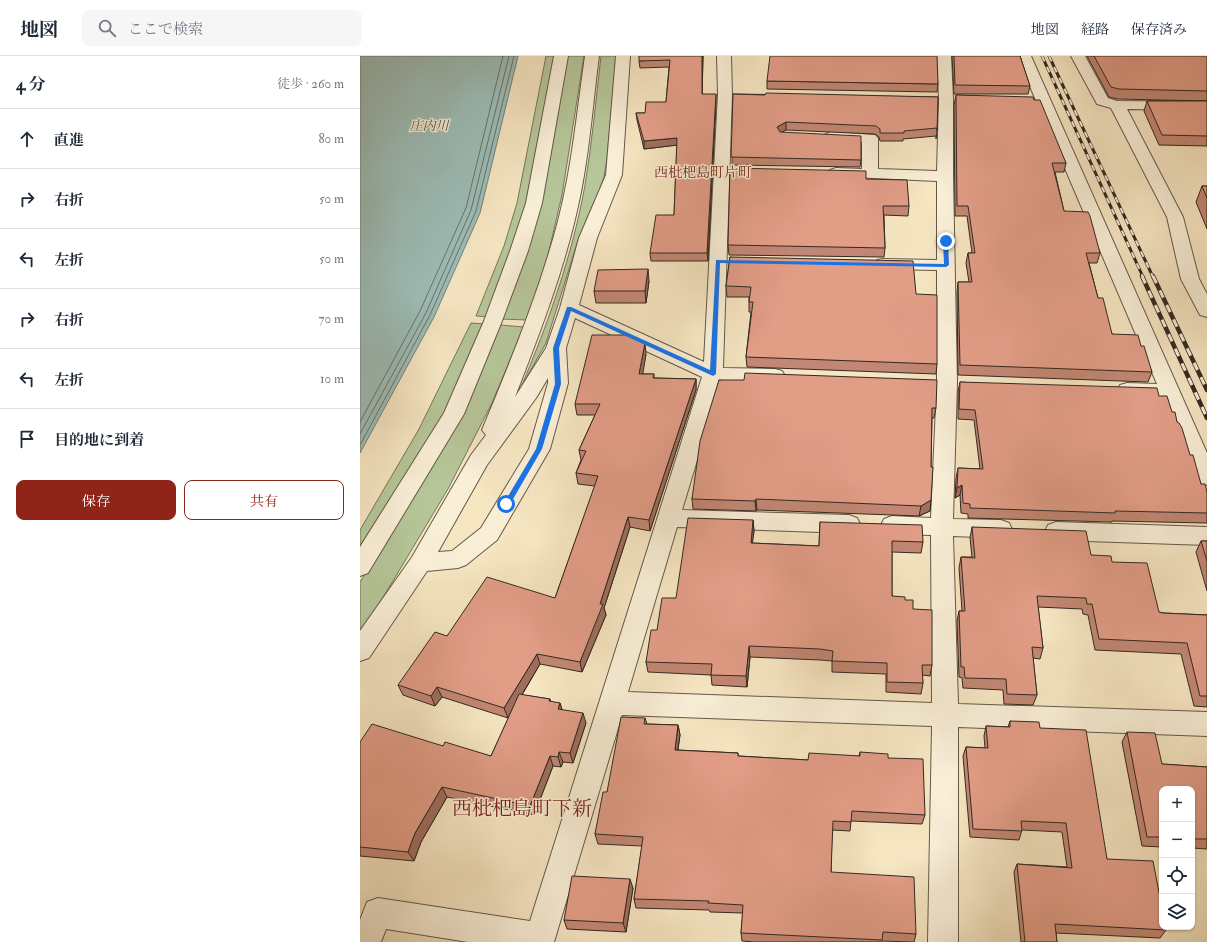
<!DOCTYPE html>
<html lang="ja">
<meta charset="utf-8">
<style>
body{margin:0;font-family:"IM FELL Double Pica","Noto Serif JP",serif;background:#f6f6f7;color:#1f2937}
.controls{position:absolute;right:12px;bottom:12px;display:grid;overflow:hidden;border-radius:8px;box-shadow:0 1px 3px #0004}
.controls button{width:36px;height:36px;display:grid;place-items:center;padding:0;border:0;border-bottom:1px solid #e0e1e3;background:#fff;color:#1f2937;font:20px sans-serif}
.stop{position:absolute;width:12px;height:12px;margin:-9px;border:3px solid #1a73e8;border-radius:50%;background:#fff}
.stop.end{background:#1a73e8;border-color:#fff;box-shadow:0 1px 4px #0008}
.list{margin:0;padding:0;list-style:none}
h2{display:flex;justify-content:space-between;align-items:center;height:52px;margin:0;padding:0 16px;font-size:17px}
h2 small{font-size:13px;font-weight:400;color:#747a83}
.list li{display:grid;grid-template-columns:26px 1fr auto;gap:12px;align-items:center;box-sizing:border-box;height:60px;padding:0 16px;border-top:1px solid #e0e1e3}
.list b{display:block;font-size:15px;white-space:nowrap}
.list em{font-size:13px;font-style:normal;color:#747a83}
.actions{display:flex;gap:8px;padding:12px 16px}
.actions a{flex:1;padding:9px 0;border:1px solid #8f2418;border-radius:8px;text-align:center;font-size:14px;color:#8f2418}
.actions .main{background:#8f2418;color:#fff}
.icon{flex:none;width:22px;height:22px;fill:none;stroke:currentColor;stroke-width:2;stroke-linecap:round;stroke-linejoin:round}
.map{position:relative;flex:none;width:847px;height:886px;overflow:hidden}
header{display:flex;align-items:center;gap:24px;box-sizing:border-box;height:56px;padding:0 20px;background:#fff;border-bottom:1px solid #e0e1e3}
header strong{font-size:19px}
nav{display:flex;gap:22px;margin-inline-start:auto;font-size:14px}
.search{width:280px;height:36px;background:#f6f6f7;display:flex;align-items:center;gap:10px;box-sizing:border-box;padding:0 14px;border-radius:8px;color:#747a83;font-size:15px}
main{display:flex}
aside{flex:1;background:#fff}
.map>svg:first-child{display:block}
</style>
<header>
<strong>地図</strong>
<div class="search"><svg class="icon" aria-label="search" viewBox="0 0 24 24"><circle cx="10" cy="10" r="6"/><path d="M15 15l6 6"/></svg>ここで検索</div>
<nav><a>地図</a><a>経路</a><a>保存済み</a></nav>
</header>
<main>
<aside>
<h2>4 分<small>徒歩 · 260 m</small></h2>
<ul class="list">
<li><svg class="icon" aria-label="ahead" viewBox="0 0 24 24"><path d="M12 20V5M6 11l6-6 6 6"/></svg><div><b>直進</b></div><em>80 m</em></li>
<li><svg class="icon" aria-label="right" viewBox="0 0 24 24"><path d="M7 20v-9h11M14 6l5 5-5 5"/></svg><div><b>右折</b></div><em>50 m</em></li>
<li><svg class="icon" aria-label="left" viewBox="0 0 24 24"><path d="M17 20v-9H6M10 6l-5 5 5 5"/></svg><div><b>左折</b></div><em>50 m</em></li>
<li><svg class="icon" aria-label="right" viewBox="0 0 24 24"><path d="M7 20v-9h11M14 6l5 5-5 5"/></svg><div><b>右折</b></div><em>70 m</em></li>
<li><svg class="icon" aria-label="left" viewBox="0 0 24 24"><path d="M17 20v-9H6M10 6l-5 5 5 5"/></svg><div><b>左折</b></div><em>10 m</em></li>
<li><svg class="icon" aria-label="arrive" viewBox="0 0 24 24"><path d="M6 21V4h12l-3 4 3 4H6"/></svg><div><b>目的地に到着</b></div></li>
</ul>
<div class="actions"><a class="main">保存</a><a>共有</a></div>
</aside>
<div class="map">
<svg width="847" height="886" viewBox="0 0 847 886">
<rect width="100%" height="100%" fill="#f6e6c2"/>
<filter id="stains"><feTurbulence type="fractalNoise" baseFrequency=".005" numOctaves="4"/><feColorMatrix values="0 0 0 0 .2 0 0 0 0 .09 0 0 0 0 .02 0 0 0 .5 -.17"/></filter>
<radialGradient id="worn" r=".72"><stop offset=".6" stop-color="#630" stop-opacity="0"/><stop offset="1" stop-color="#630" stop-opacity=".3"/></radialGradient>
<g fill="#b6c698" stroke="#74775c">
<path d="M186,0H195L167,149L129,261L116,260L144,190L157,147Z"/>
<path d="M206,0H224L202,139L188,199L167,264L141,263Z"/>
<path d="M241,0H256L247,102L244,121L237,141L218,184L186,287L161,331C188,268 213,197 225,129C232,87 236,43 241,0Z"/>
<path d="M111,267L125,268L82,364L0,498V474L59,373Z"/>
<path d="M140,269L164,271L132,347L88,433L0,580V526L54,439Z"/>
</g>
<path fill="#9dbeb8" stroke="#73827c" d="M0,0H158L120,157L74,261L0,397Z"/>
<g fill="none" stroke-linecap="round" stroke-linejoin="round">
<g stroke="#68736c" stroke-width="1">
<path d="M0,366L60,255L106,152L143,0"/>
<path d="M0,378L66,257L111,154L149,0"/>
<path d="M0,389L70,259L116,155L154,0"/>
</g>
<g stroke="#645849" stroke-width="2">
<g id="minor">
<path d="M194,0H208L182,147L168,195L142,265L104,358L8,517L0,520V491L84,357L124,265L150,195L166,147Z"/>
<path d="M225,0H239C233,45 230,91 221,136C207,207 181,274 155,341L186,292L200,252L219,182L246,119L256,0H270L262,119L237,182L219,249L344,306L358,38L357,0H371L372,38L363,312L415,313L422,315L425,320L422,325L415,327L361,325L322,454L489,459L497,462L500,468L497,474L489,477L317,471L268,636L572,647L571,479L532,478L524,475L521,469L524,463L532,460L571,462L577,327V214L523,213L517,212L514,208L517,204L523,203L577,204V125L470,120L468,117L470,114L476,112L502,113V86L466,84L463,81L466,78L471,76L515,79L518,82V113L577,115L579,43L577,0H591L593,43V120L597,327L593,463L641,464L649,467L652,473L649,479L641,482L593,480L598,648L847,656V680L598,671V886H568L572,670L262,659L194,886H108L26,873L21,886H0V864L7,846L18,842L170,865L342,321L215,262L206,292L208,327L190,393L137,484L106,509L98,512L67,515L9,602L0,605V575L52,501L111,399L126,379L122,374C150,306 179,237 198,165C212,111 217,55 225,0ZM188,322V327L169,393L121,472L92,495L78,496L127,409L176,342Z"/>
<path d="M657,0H671L847,397V429L839,427L836,421L802,342L767,341L760,339L757,334L760,329L767,327L797,328Z"/>
<path d="M711,0H725L748,42L757,45L847,46V54L767,53L823,161L839,223L847,238V261L840,259L821,223L807,161L751,52L737,48Z"/>
<path d="M696,466L847,471V489L696,484L688,481L685,475L688,469Z"/>
</g>
</g>
<use href="#minor" fill="#f9efd7" fill-rule="evenodd"/>
<g stroke="#332821" stroke-width="3">
<g id="rail-far1">
<path d="M682,0L783,221"/>
<path d="M689,0L793,221"/>
</g>
</g>
<g stroke="#332821" stroke-width="4.5">
<g id="rail">
<path d="M782,220L847,362"/>
<path d="M793,220L847,334"/>
</g>
</g>
<use href="#rail-far1" stroke="#f9efd7" stroke-width="2" stroke-dasharray="6" stroke-linecap="butt"/>
<use href="#rail" stroke="#f9efd7" stroke-width="3" stroke-dasharray="8" stroke-linecap="butt"/>
</g>
<g fill="#c28774" stroke="#332821">
<path d="M343,0L342,38L356,45L348,205H291L290,197L314,159L317,89L284,93L277,64L276,57H285L306,46L309,11L280,12L279,5Z"/>
<path d="M592,0H660L670,30L668,38H594Z"/>
<path d="M727,0H847V45L757,43L749,41Z"/>
<path d="M407,25L578,28L577,36L407,33Z"/>
<path d="M373,38L578,41L577,75L576,83V80L543,83V85H520L519,81L515,78L426,74L421,76L501,104L500,111L372,109Z"/>
<path d="M596,39L674,44L706,107L704,116H695L704,155L740,197L737,207H729L738,242L752,278L781,290L792,316L788,326L598,319L597,236L598,226H609L606,207L608,197H612L607,160H595L594,49Z"/>
<path d="M787,45H847V90L799,89L784,55Z"/>
<path d="M506,123L549,150L548,160L524,159L525,192L524,201L369,199L368,189Z"/>
<path d="M842,130H847V173L836,146Z"/>
<path d="M370,201L556,238L577,308L576,318L387,311L386,301L391,256H389V241H367L366,230Z"/>
<path d="M289,225L286,247H236L234,235Z"/>
<path d="M286,298L282,318H294V322L336,323V334L290,475L270,471L244,552L246,559L222,616L180,608L162,639L190,643L191,646L200,647L202,654L226,667L213,707L203,706L201,711L193,710L174,759L87,741L61,786L54,805L0,800V686L83,690L131,700L150,659L148,662L82,641L75,650L43,639L38,629L87,580L195,542L235,430L218,428L216,417L221,404L219,394L235,359H217L215,348Z"/>
<path d="M359,324L576,352L574,362H572L570,455L559,460L397,454L396,455L333,453L332,443Z"/>
<path d="M600,326L799,340L812,356L817,366L841,428L847,436V467L752,465V466L608,462V458L601,457L600,439L595,442L596,422L598,412L620,413L614,364L598,363V336Z"/>
<path d="M393,464L394,475L392,487L459,490L460,466L563,486L561,497L532,496V540L545,544L553,553L572,609L570,620L562,619L563,627L561,638L526,636V618L472,616V605L460,604L390,601L387,631L352,629L351,619L288,616L286,606L316,542Z"/>
<path d="M612,471L731,499L752,506L799,556L803,557L847,559V651L834,650L821,598L735,594L728,559L723,558L722,553L678,551L683,592L680,603L673,602L677,639L673,649L644,648L643,634L603,632L602,622L599,621L597,565L599,555H602L599,512L601,501H612L610,482Z"/>
<path d="M841,485H847V535L836,496Z"/>
<path d="M285,662L287,668L318,669L320,679L318,694L378,697V700L448,704L499,700L500,696L528,702L565,759L562,768L491,765L490,775L472,774L471,816L556,878L554,886L522,885V886H395L382,885L381,877L383,857L350,856L349,854L276,852L274,843L282,790L238,788L235,778L247,736Z"/>
<path d="M650,665L680,672L747,803L806,874L800,882L696,877L697,886H661L654,816L657,808L707,811L702,776L662,774L659,784L610,781L603,700L606,691L625,692L624,680L626,670L648,671Z"/>
<path d="M767,676L802,708L847,711V793L832,792V733H802V791L782,790L762,686Z"/>
<path d="M273,832L266,876L207,873L204,864Z"/>
</g>
<g fill="#9e6e5e" stroke="#332821">
<path d="M342,0H343L342,45Z"/>
<path d="M356,38V45L348,205L347,197Z"/>
<path d="M426,66V74L417,79V71Z"/>
<path d="M317,82L318,89L284,93V85Z"/>
<path d="M288,213L289,225L286,247L285,235Z"/>
<path d="M285,287L286,298L281,329L279,318Z"/>
<path d="M336,323V334L290,475L289,464Z"/>
<path d="M602,429L600,439L595,442L597,432Z"/>
<path d="M396,443L397,454L396,455L395,445Z"/>
<path d="M571,444L570,455L559,460L561,450Z"/>
<path d="M268,461L270,471L244,552L246,559L222,616L220,606L240,548Z"/>
<path d="M393,464L394,475L391,498V487Z"/>
<path d="M389,590L390,601L387,631L386,620Z"/>
<path d="M177,598L180,608L148,662L144,652Z"/>
<path d="M77,631L82,641L75,650L71,640Z"/>
<path d="M200,647L203,657L198,653Z"/>
<path d="M223,657L226,667L213,707L210,697Z"/>
<path d="M318,669L320,679L316,704L315,694Z"/>
<path d="M199,696L203,706L201,711L198,701Z"/>
<path d="M190,700L193,710L174,759L170,750Z"/>
<path d="M82,731L87,741L61,786L54,805L48,796L55,777Z"/>
<path d="M270,823L273,832L266,876L263,867Z"/>
</g>
<g fill="#e29d87" stroke="#332821">
<path d="M279,0H342V38H356L347,197H290L296,159H314L317,82L284,85L276,57H285L286,46H306L310,4L279,5Z"/>
<path d="M410,0H577L578,28L407,25Z"/>
<path d="M594,0H660L670,30L595,29Z"/>
<path d="M734,0H847V35L759,33L751,31Z"/>
<path d="M406,37L578,41L577,75V72L544,75V77H520V73L516,70L426,66L417,71L420,76L501,80V104L371,101L373,38L405,39Z"/>
<path d="M596,39L673,41L674,44H680L706,107H692L704,155L728,156L730,160L740,197H726L738,242H743L752,278L778,279L781,290H784L792,316L600,309L598,226H612L608,197H615L608,150H597Z"/>
<path d="M787,45H847V80L802,79Z"/>
<path d="M370,112L506,115V123L547,124L549,150H523L525,192L368,189Z"/>
<path d="M842,130H847V142Z"/>
<path d="M370,201L553,205L556,238L577,239V308L386,301L393,246H389L391,231L366,230Z"/>
<path d="M288,213L285,235H234L238,214Z"/>
<path d="M232,279H266L285,287L279,318H294L293,322L336,323L289,464L268,461L240,548H243L220,606L177,598L144,652L77,631L71,640L38,629L75,576L87,580L127,521L195,542L238,420L216,417L226,395L219,394L240,348H215Z"/>
<path d="M385,317L577,324L576,352H572L571,411H573L571,444L561,450L396,443L395,445L332,443L340,385L359,324H384Z"/>
<path d="M600,326L797,332L799,340H807L812,356H815L817,366L819,367L822,372L830,399H833L841,428H845L847,436V457L755,455V457L610,452V448L603,447L602,429L597,432L598,412L623,413L615,354L599,353Z"/>
<path d="M328,462L393,464L391,487L459,490L460,466L562,469L563,486L532,485V540L545,541V544H553V553L572,554V609H562L563,627L527,626V607L472,605L473,595L460,593L389,590L386,620L351,619L352,608L286,606L291,574H297L302,542H316Z"/>
<path d="M612,471L726,475L731,499L751,500L752,506L787,507L799,556L803,557L847,559V640H840L827,587L739,583L732,548H727L726,542L677,540L683,592L672,591L677,639L647,638L646,623L605,622L604,611H601L599,555H605L601,501L615,502Z"/>
<path d="M841,485H847V505Z"/>
<path d="M159,638L190,643L189,645L200,647L198,653L223,657L210,697L199,696L198,701L190,700L170,750L82,731L55,777L48,796L0,791V686L12,668L83,690L85,686L131,700Z"/>
<path d="M261,661L285,662L284,668L318,669L315,694L378,697V700L448,704L449,697L500,700V696L528,698V702L563,703L565,759L492,755L491,766L473,765L471,816L554,821L556,878L523,876L522,884L381,877L383,849L348,847L349,845L274,843L283,781L235,778L243,736H247Z"/>
<path d="M650,665L679,666L680,672L726,674L747,803L793,805L802,852V871H805L806,874L695,868L697,886H665L657,808L712,812L706,767L661,765L662,775L613,773L606,691L628,692L626,670L650,671Z"/>
<path d="M767,676L795,677L802,708L847,711V783H832V733H802V781H787Z"/>
<path d="M212,820L270,823L263,867L204,864Z"/>
</g>
<path fill="#1a73e8" d="M586,184L588,185L589,209L586,211L360,207L356,318L353,320L211,255L199,292L201,328L182,393L149,450H144V447L176,393L195,328L193,292L207,251H211L350,314L356,204L584,208L583,185Z"/>
<g text-anchor="middle" dominant-baseline="central" stroke-width="3" stroke-linejoin="round" paint-order="stroke">
<g font-size="13" font-style="italic" fill="#53554e" stroke="#f9efd7">
<text x="69" y="70">庄内川</text>
</g>
<g font-size="14" fill="#7a1f14" stroke="#f9efd7">
<text x="343" y="116">西枇杷島町片町</text>
</g>
<g font-size="20" fill="#7a1f14" stroke="#f9efd7">
<text x="162" y="752">西枇杷島町下新</text>
</g>
</g>
<rect width="100%" height="100%" filter="url(#stains)"/>
<rect width="100%" height="100%" fill="url(#worn)"/>
</svg>
<div class="controls">
<button>+</button>
<button>−</button>
<button><svg class="icon" aria-label="locate" viewBox="0 0 24 24"><circle cx="12" cy="12" r="6"/><path d="M12 2v4M12 18v4M2 12h4M18 12h4"/></svg></button>
<button><svg class="icon" aria-label="layers" viewBox="0 0 24 24"><path d="M12 4l9 5-9 5-9-5zM3 14l9 5 9-5"/></svg></button>
</div>
<div class="stop" style="left:146px;top:448px"></div>
<div class="stop end" style="left:586px;top:185px"></div>
</div>
</main>
